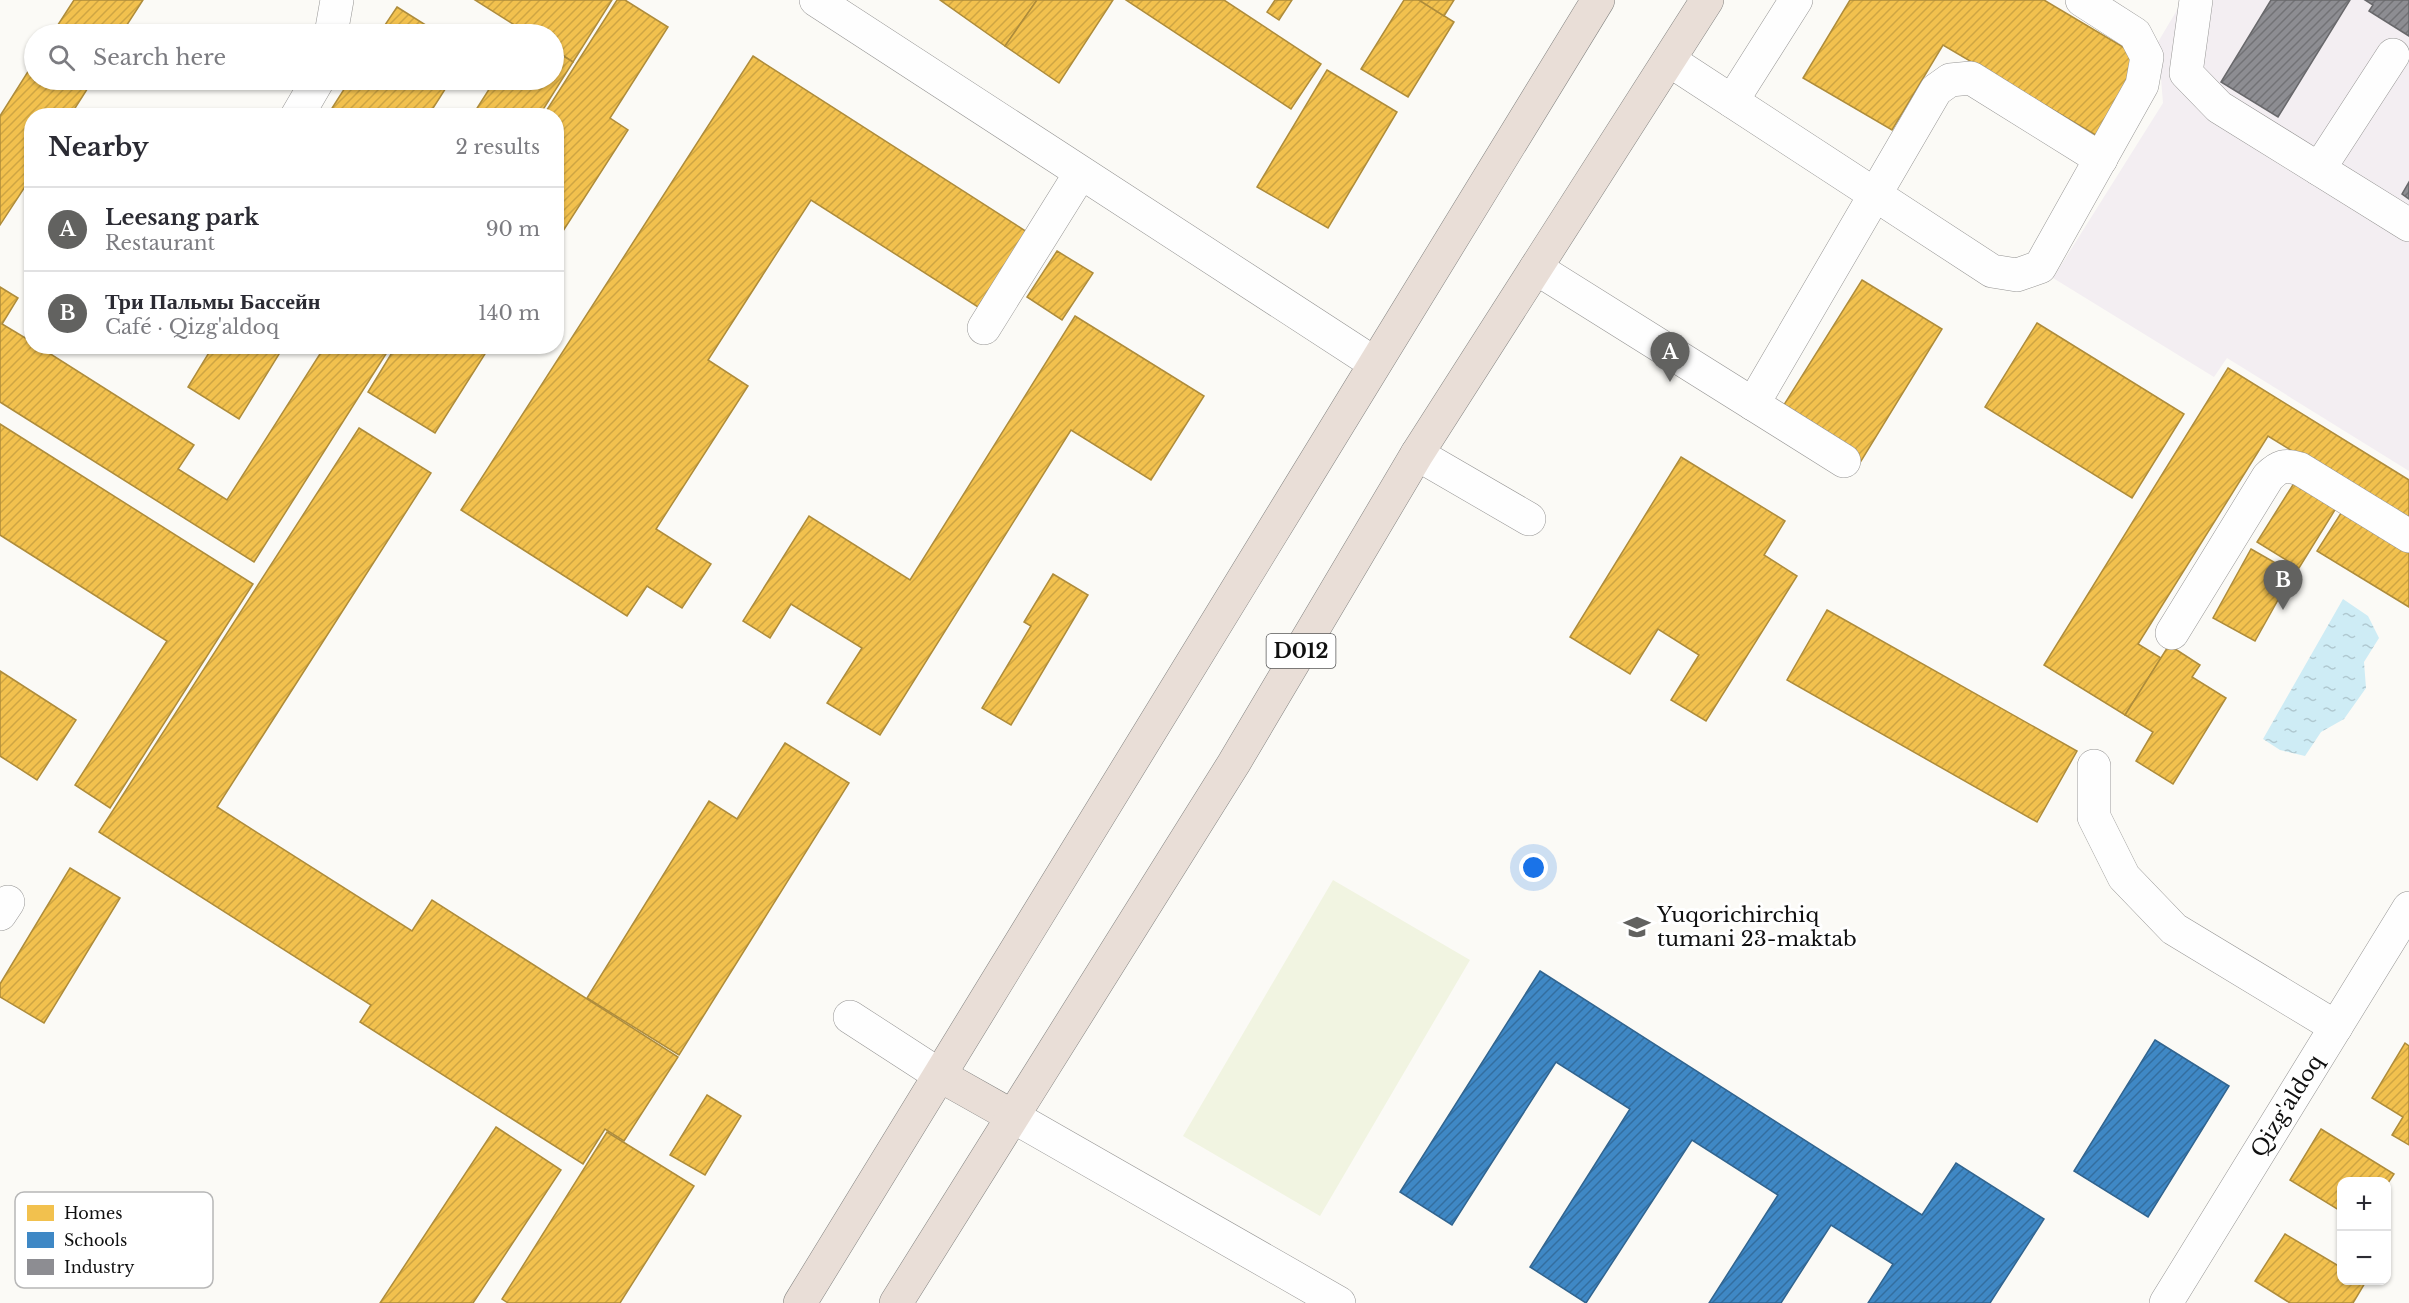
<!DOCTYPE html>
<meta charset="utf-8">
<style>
body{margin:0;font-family:"Libre Baskerville",serif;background:#f2f2f3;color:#2b2b33}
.controls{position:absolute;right:18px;bottom:18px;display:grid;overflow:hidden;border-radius:12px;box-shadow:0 2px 4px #0004}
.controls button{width:54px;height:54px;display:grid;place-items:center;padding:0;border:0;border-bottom:2px solid #e1e1e2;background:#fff;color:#2b2b33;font:30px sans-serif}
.you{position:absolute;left:1534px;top:868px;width:21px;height:21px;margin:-15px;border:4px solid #fff;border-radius:50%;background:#1a73e8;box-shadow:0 0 0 9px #1a73e833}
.badge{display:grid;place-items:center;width:39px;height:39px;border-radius:50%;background:#626260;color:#fff;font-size:20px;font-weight:700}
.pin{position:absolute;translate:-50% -50px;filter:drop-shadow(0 2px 3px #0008)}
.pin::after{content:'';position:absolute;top:32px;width:21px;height:18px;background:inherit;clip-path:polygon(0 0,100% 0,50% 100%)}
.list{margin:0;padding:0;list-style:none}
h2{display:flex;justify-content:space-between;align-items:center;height:78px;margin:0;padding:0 24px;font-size:26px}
h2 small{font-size:20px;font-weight:400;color:#7c7c81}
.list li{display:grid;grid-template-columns:39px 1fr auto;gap:18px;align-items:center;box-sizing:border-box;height:84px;padding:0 24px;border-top:2px solid #e1e1e2}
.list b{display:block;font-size:22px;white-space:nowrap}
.list p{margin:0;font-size:20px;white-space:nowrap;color:#7c7c81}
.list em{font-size:20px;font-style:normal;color:#7c7c81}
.icon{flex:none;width:33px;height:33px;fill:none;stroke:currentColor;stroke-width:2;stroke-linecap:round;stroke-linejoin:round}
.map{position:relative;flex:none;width:2409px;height:1303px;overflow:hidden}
.search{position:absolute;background:#fff;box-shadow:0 2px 4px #0004;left:24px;top:24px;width:540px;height:66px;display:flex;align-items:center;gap:15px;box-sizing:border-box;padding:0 21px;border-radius:33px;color:#7c7c81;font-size:22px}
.panel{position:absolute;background:#fff;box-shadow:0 2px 4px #0004;left:24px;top:108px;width:540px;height:246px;border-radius:24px}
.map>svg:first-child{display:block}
</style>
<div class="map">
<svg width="2409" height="1303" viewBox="0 0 2409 1303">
<defs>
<pattern id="water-ripples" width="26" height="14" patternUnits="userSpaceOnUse" patternTransform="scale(1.5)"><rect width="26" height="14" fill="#ceecf5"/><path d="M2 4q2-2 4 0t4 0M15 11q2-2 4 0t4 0" fill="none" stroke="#b0c9d1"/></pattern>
<pattern id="homes-hatch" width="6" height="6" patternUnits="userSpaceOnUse" patternTransform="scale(1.5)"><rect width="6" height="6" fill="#f2c14e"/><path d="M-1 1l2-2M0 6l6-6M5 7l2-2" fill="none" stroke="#cea543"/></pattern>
<pattern id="schools-hatch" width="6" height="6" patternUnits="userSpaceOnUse" patternTransform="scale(1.5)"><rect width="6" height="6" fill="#3f88c5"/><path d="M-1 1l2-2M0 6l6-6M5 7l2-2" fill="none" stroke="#336e9f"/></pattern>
<pattern id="industry-hatch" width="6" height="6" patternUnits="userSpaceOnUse" patternTransform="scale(1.5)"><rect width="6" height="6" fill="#8d8d92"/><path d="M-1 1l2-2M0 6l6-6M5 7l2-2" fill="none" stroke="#727276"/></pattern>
</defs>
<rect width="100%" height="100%" fill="#fbfaf6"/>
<path fill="#f3eef2" d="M2183,0H2409V471L2227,358L2214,377L2053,278L2163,103L2158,42Z"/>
<path fill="#f1f4e1" d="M1333,880L1470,960L1320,1216L1183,1136Z"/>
<path fill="url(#water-ripples)" d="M2343,599L2368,616L2379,638L2364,662L2366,688L2344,719L2321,732L2305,756L2280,750L2263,739Z"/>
<g fill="url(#homes-hatch)" stroke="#ae8c3b" stroke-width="1.5">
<path d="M74,0H143L121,34H52Z"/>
<path d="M475,0H612L573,62L554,50V34H529Z"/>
<path d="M617,0H625L668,27L610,118L628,130L556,242V116H543Z"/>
<path d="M940,0H1037L1005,46Z"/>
<path d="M1037,0H1113L1059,83L1005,46Z"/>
<path d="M1126,0H1224L1321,64L1291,109Z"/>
<path d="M1275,0H1292L1279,20L1267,12Z"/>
<path d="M1404,0H1419L1454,22L1408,97L1361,69Z"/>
<path d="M1419,0H1454L1444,16Z"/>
<path d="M1850,0H2044L2145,60L2099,137L1943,45L1892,130L1803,78Z"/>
<path d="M397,7L440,34H379Z"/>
<path d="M554,50L573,62L539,116H472L495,80H554Z"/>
<path d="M753,56L1027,232L978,307L811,200L708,360L748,386L656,529L711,564L682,608L647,586L627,616L461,510Z"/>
<path d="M34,62V80H93L70,116H32V176L0,225V116Z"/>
<path d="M1327,70L1397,112L1328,228L1257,187Z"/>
<path d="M350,80H451L428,116H327Z"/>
<path d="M1057,251L1093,273L1062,320L1027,297Z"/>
<path d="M1862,280L1942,329L1858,466L1777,416Z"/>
<path d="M0,287L18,298L2,324L32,342V346H38L194,445L178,469L227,500L325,346H391L254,562L0,402Z"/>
<path d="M1075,316L1204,396L1151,480L1071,430L880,735L827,703L862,648L791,604L770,638L743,621L809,516L910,580Z"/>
<path d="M2037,323L2184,414L2132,498L1985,407Z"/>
<path d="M213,346H284L239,419L188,387Z"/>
<path d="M396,346H490L435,433L368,392Z"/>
<path d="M2228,368L2409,480V523L2268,436L2138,644L2161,658L2125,715L2044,665Z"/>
<path d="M0,424L253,584L110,808L75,785L167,641L0,535Z"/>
<path d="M359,428L431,473L217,807L412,931L432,900L678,1057L624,1141L605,1129L583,1164L360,1022L371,1005L99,832Z"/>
<path d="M1681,457L1785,521L1764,555L1797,576L1706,721L1671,700L1699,655L1658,629L1630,674L1570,637Z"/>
<path d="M2296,480L2338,505L2299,568L2257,542Z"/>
<path d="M2343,510L2409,550V607L2317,551Z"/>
<path d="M2251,549L2293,573L2255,641L2213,618Z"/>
<path d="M1053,574L1088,595L1011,725L982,708L1031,626L1024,622Z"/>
<path d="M1827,610L2077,751L2037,822L1787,680Z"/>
<path d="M2169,645L2200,665L2192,677L2226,698L2173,784L2136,761L2153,732L2125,715Z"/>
<path d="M0,671L76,720L37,780L0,756Z"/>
<path d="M785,743L849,783L679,1055L587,998L709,801L737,819Z"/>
<path d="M70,868L120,898L44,1023L0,997V984Z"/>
<path d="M2405,1043L2409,1046V1145L2392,1135L2403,1117L2372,1098Z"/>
<path d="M707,1095L741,1116L705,1175L670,1155Z"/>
<path d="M496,1127L561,1170L473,1303H380Z"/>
<path d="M2321,1129L2394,1174L2386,1186V1182H2342V1212L2290,1180Z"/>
<path d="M607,1132L694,1186L620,1303H508L502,1299Z"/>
<path d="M2285,1234L2342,1268V1280H2361L2365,1283L2353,1303H2290L2255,1281Z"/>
</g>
<g fill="url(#schools-hatch)" stroke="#31648f" stroke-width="1.5">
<path d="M1540,971L1922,1215L1956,1163L2044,1219L1990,1303H1868L1893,1264L1831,1225L1781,1303H1709L1778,1195L1692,1140L1586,1303L1530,1267L1630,1109L1556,1062L1452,1225L1400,1192Z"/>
<path d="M2155,1040L2229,1086L2148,1217L2074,1171Z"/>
</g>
<g fill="url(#industry-hatch)" stroke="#68686b" stroke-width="1.5">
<path d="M2271,0H2350L2278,117L2221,82Z"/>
<path d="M2365,0H2409V36L2369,11L2373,5Z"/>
<path d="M2409,182V199L2402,194Z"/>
</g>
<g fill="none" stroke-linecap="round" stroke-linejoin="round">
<g stroke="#969594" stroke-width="34">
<g id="minor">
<path d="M816,0L1374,363"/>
<path d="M2196,0L2186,73L2219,107L2409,225"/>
<path d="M331,34L337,0"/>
<path d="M1669,60L1992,271L2017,275L2040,267L2142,85L2147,57L2135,34L2082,0"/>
<path d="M1732,101L1796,0"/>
<path d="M297,116L318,80"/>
<path d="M2319,169L2393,55"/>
<path d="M1536,268L1844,461"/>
<path d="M984,328L1080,174"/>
<path d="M1753,404L1936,90L1950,80L1971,78L2101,159"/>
<path d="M1417,454L1529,519"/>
<path d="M2172,633L2268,477C2279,466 2285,464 2300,469L2409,536"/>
<path d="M2094,766V817L2124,877L2174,929L2336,1027"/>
<path d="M0,914L8,902"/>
<path d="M850,1017L941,1076"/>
<path d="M1012,1116L1339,1303"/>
<path d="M2166,1303L2409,908"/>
</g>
</g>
<g stroke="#838381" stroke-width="34">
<g id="highway">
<path d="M941,1076L1012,1116"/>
<path d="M800,1303L1598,0"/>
<path d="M896,1303L1234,763L1417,454L1707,0"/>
</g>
</g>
<use href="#minor" stroke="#fefefe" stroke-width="33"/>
<use href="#highway" stroke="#e9ded7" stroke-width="33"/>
</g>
<defs>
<g id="school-bare" transform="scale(2.07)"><path d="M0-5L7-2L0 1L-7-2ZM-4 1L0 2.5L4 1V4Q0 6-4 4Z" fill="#626260" stroke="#fff" stroke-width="2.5" paint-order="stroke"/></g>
</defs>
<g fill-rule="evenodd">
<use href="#school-bare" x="1637" y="927"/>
</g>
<g text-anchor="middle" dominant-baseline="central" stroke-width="6" stroke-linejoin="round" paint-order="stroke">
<rect fill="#fff" stroke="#585858" stroke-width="1.5" x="1266.5" y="634" width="69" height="34" rx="4.5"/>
<g font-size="20" font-weight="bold" fill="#101010">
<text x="1301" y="651">D012</text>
</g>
<g font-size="21" fill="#101010" stroke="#fff" text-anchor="start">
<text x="1657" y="915">Yuqorichirchiq<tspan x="1657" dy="24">tumani 23-maktab</tspan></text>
</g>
<g font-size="21" fill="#101010" stroke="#fff">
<text transform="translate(2287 1106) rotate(-58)">Qizg'aldoq</text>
</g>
</g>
<rect x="15" y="1192" width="198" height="96" rx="9" fill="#fff" stroke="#b7b7b7" stroke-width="1.5"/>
<rect x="27" y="1205" width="27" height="16" fill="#f2c14e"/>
<rect x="27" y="1232" width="27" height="16" fill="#3f88c5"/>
<rect x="27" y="1259" width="27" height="16" fill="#8d8d92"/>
<g font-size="16" fill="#101010">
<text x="64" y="1219">Homes</text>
<text x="64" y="1246">Schools</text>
<text x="64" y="1273">Industry</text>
</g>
</svg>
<div class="controls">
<button>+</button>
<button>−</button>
</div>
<div class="you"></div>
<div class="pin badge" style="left:1670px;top:382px">A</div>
<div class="pin badge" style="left:2283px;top:610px">B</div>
<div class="search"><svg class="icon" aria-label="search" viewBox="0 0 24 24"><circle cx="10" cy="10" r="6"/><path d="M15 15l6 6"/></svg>Search here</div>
<section class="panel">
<h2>Nearby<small>2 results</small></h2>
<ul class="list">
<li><span class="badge">A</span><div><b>Leesang park</b><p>Restaurant</p></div><em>90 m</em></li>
<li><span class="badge">B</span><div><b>Три Пальмы Бассейн</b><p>Café · Qizg'aldoq</p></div><em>140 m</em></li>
</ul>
</section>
</div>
